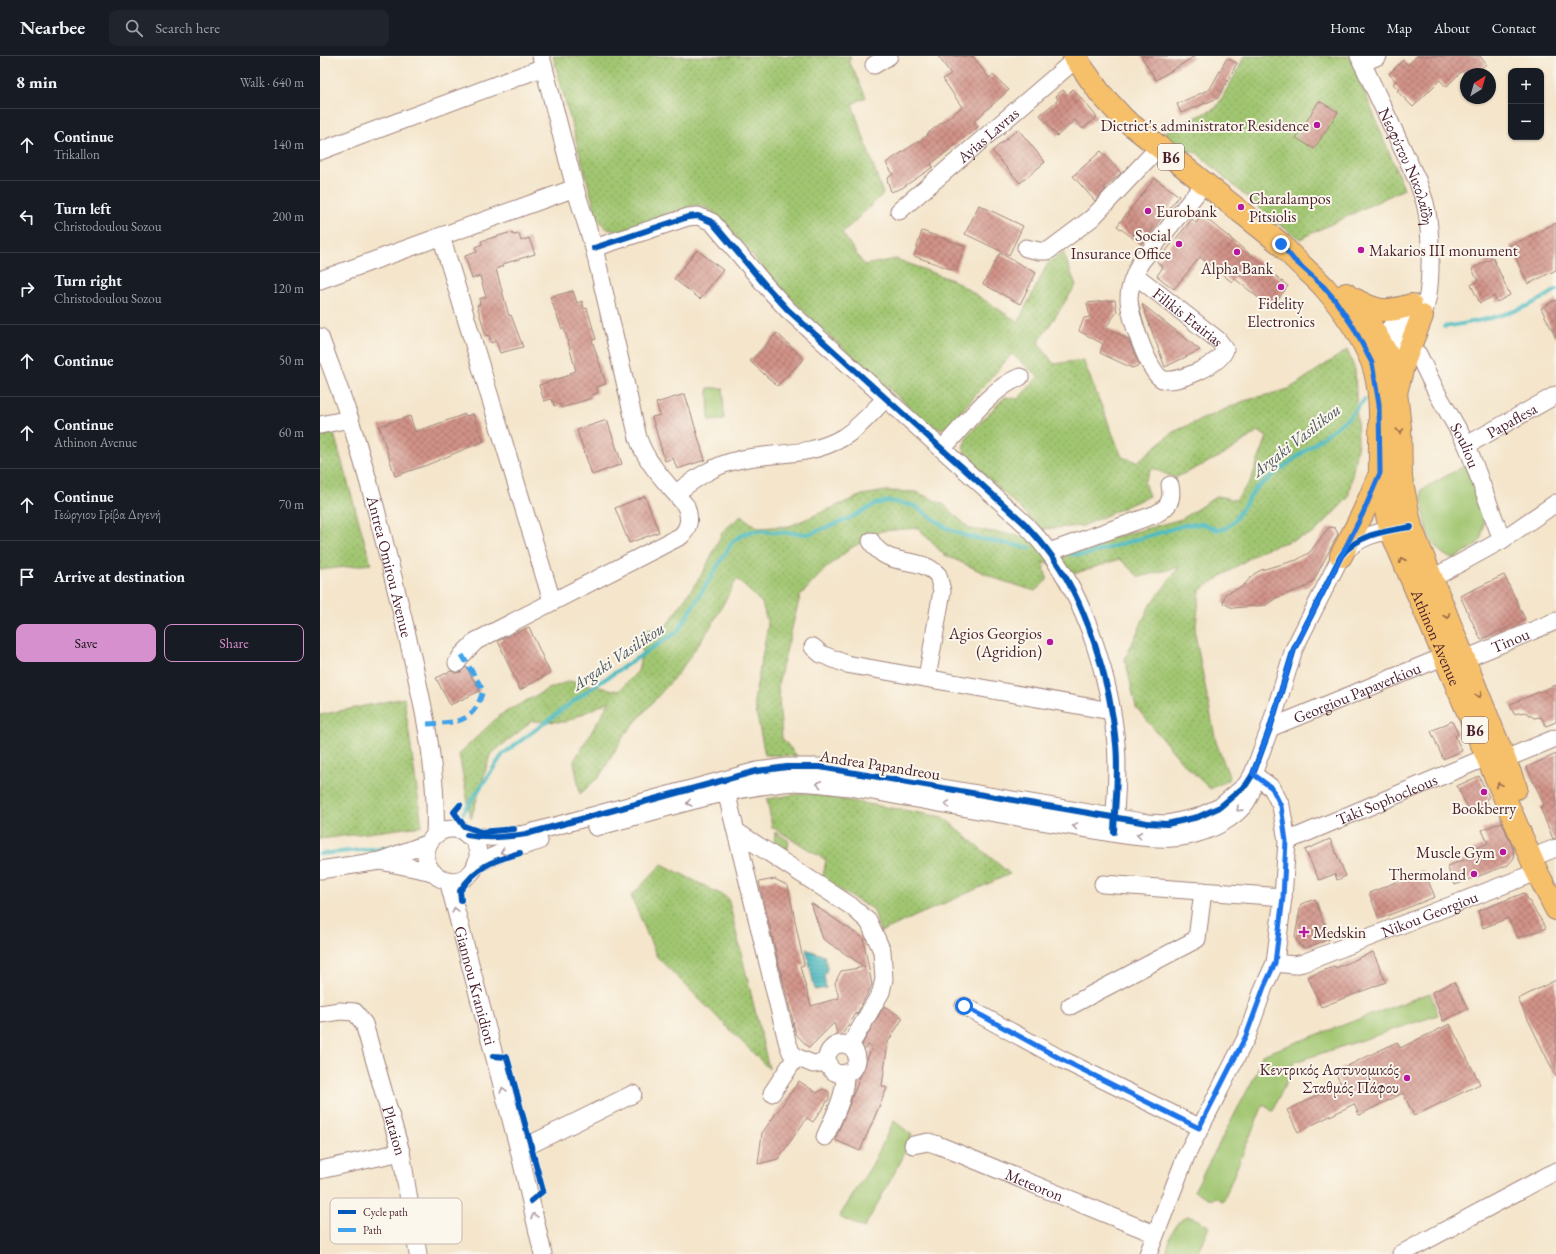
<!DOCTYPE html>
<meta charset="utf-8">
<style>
body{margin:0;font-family:"EB Garamond",serif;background:#20242c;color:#f1f3f6}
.controls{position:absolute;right:12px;top:12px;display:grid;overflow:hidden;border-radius:8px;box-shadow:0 1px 3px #0004}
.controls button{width:36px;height:36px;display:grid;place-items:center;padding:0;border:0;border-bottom:1px solid #363941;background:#171b24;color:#f1f3f6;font:20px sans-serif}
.compass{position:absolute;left:1140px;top:12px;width:36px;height:36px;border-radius:50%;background:#171b24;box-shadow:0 1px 3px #0004;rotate:37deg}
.stop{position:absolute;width:12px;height:12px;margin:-9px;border:3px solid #1a73e8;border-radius:50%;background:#fff}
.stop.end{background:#1a73e8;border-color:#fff;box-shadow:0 1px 4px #0008}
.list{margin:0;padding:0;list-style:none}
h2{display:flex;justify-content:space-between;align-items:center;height:52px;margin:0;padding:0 16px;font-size:17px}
h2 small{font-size:13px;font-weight:400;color:#9ea1a6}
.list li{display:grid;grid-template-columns:26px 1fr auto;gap:12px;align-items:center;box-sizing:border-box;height:72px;padding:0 16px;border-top:1px solid #363941}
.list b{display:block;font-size:15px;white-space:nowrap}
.list p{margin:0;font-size:13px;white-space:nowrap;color:#9ea1a6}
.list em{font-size:13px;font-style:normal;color:#9ea1a6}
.actions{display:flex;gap:8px;padding:12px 16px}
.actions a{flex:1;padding:9px 0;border:1px solid #d690ce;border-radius:8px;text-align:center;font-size:14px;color:#d690ce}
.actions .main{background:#d690ce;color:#111}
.icon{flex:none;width:22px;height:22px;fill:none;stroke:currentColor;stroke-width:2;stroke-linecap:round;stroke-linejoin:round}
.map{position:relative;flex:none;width:1236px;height:1198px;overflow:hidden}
header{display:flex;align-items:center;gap:24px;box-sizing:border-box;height:56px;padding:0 20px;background:#171b24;border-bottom:1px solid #363941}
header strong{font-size:19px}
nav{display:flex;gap:22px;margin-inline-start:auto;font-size:14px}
.search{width:280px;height:36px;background:#20242c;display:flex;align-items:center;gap:10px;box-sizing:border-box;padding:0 14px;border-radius:8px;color:#9ea1a6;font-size:15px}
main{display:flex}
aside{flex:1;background:#171b24}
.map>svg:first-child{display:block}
</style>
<header>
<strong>Nearbee</strong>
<div class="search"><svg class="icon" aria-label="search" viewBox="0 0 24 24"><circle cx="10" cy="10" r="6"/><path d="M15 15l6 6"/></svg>Search here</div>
<nav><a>Home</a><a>Map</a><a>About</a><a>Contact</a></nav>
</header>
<main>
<aside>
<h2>8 min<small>Walk · 640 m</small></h2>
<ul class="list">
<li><svg class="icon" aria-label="ahead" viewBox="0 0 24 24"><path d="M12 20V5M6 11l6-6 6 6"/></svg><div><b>Continue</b><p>Trikallon</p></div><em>140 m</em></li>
<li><svg class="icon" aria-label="left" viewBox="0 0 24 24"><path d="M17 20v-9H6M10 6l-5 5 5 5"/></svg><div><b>Turn left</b><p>Christodoulou Sozou</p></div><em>200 m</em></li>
<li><svg class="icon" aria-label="right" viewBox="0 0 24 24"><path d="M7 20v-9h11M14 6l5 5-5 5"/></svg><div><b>Turn right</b><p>Christodoulou Sozou</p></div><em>120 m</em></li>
<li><svg class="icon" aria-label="ahead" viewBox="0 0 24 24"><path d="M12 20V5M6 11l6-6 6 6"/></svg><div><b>Continue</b></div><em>50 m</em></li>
<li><svg class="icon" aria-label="ahead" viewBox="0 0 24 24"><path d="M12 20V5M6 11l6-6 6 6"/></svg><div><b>Continue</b><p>Athinon Avenue</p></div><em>60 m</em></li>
<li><svg class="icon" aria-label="ahead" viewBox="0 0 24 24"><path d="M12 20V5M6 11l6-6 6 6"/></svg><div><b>Continue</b><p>Γεώργιου Γρίβα Διγενή</p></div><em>70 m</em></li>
<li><svg class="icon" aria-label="arrive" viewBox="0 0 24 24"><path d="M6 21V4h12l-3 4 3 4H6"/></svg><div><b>Arrive at destination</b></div></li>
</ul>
<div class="actions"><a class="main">Save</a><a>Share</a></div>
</aside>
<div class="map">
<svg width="1236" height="1198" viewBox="0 0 1236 1198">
<defs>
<pattern id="grass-dots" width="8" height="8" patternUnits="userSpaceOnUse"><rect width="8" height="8" fill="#a1c671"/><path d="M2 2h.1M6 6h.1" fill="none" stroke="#85a05d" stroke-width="1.8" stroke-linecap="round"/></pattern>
<pattern id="water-rules" width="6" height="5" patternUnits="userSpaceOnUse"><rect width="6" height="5" fill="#4dbcc2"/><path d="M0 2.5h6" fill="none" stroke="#42989e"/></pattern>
<pattern id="building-cross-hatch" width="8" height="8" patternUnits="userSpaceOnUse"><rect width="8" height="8" fill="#d19388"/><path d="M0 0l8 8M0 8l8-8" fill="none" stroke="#ac776f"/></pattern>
</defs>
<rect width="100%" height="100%" fill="#fbf7ec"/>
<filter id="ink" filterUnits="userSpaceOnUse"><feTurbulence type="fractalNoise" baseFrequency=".025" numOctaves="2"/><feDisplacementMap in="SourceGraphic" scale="8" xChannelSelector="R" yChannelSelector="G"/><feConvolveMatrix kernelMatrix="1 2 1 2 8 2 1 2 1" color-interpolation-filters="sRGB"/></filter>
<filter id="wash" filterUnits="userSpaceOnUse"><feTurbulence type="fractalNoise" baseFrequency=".012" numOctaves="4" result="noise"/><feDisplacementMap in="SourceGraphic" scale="16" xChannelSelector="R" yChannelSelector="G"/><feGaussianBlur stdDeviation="0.9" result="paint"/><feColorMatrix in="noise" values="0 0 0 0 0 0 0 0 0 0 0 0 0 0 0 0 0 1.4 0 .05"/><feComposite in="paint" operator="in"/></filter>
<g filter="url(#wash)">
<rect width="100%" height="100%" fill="#f4e5cb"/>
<g fill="url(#grass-dots)" stroke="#76724e">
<path d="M233,0H531L529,5L546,41L532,48L563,138L522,177L544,209L576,203L635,225L698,266L728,207L743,196L756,229L718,287L734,308L763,304L802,401L817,406L853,376L924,345L969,333L1027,294L1035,314L1038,387L1028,442L994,477L942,494L880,534L875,578L896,686L910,723L890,733L861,705L816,651L805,603L829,551L859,511L819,521L800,503L756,517L723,506L727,524L715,535L677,523L623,498L598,472L561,475L531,492L505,513L480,540L458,628L462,682L477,700L445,699L434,645L448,569L442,547L417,523L391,570L360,615L305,678L280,720L260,738L254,705L290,645L245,666L212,665L170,699L151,763L139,698L180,659L226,634L249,625L299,635L318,615L326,573L345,572L384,515L403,475L421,460L438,472L470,470L542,439L566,435L596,436L623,448L650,473L697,479L754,492L862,463L897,440L916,444L931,424L947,381L938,375L905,398L855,422L832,412L824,426L829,440L763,470L722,473L647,402L643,391L648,379L685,341L698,343L718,321L692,298L629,369L622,373L609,368L498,270L463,234L400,163L389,153L375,149L301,175C285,175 283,171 276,157Z"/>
<path d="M924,0H1030L1084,133L980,183L953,164L877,97L857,92L840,78L896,52L919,12Z"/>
<path d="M14,378L51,508L0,514V380Z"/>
<path d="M84,642L102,770L0,783V659Z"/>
<path d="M485,737L623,761L690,818L560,876L554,854L502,824L506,804L452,771L447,743Z"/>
<path d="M342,808L408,842L449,1013L337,901L311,840Z"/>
</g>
<g fill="#a1c671" stroke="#76724e">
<path d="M388,332H403L404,364L389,365Z"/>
<path d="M1146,409L1164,452L1163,472L1161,482L1157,488L1134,503C1105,495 1104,459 1101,434Z"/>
<path d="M455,776L469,785L467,797L454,787Z"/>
<path d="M1110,937L1118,959L975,1006L953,1055L943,1049L903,1145L894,1141L892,1144L874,1135L937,1016L942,999Z"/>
<path d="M574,1065L592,1079L581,1105L544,1172L519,1161L552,1109Z"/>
<path d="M867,1160L876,1163L889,1170L877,1198H846C850,1184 852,1166 867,1160Z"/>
</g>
<path fill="url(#water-rules)" stroke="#4c6e76" d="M486,893L504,900C507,908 509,912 504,919L506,932L495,934Z"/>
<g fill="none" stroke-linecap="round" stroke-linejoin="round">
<g stroke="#4dbcc2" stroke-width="4">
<path d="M1124,271C1162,265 1204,257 1236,234"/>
<path d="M751,498L765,499L865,469L884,468L897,474L905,473L914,465L935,433L1028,362L1045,343"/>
<path d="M143,757L183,698L270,633L358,575L413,485L424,478L433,475L489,478L528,463L556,448L569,445L595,450L625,471L638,477L650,481L710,492"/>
<path d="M89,786L111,774"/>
<path d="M0,798L81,790"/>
</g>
</g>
<g id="blocks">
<g fill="url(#building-cross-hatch)">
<path d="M618,0H653L669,22L673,19L689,34L654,65L658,71L611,108L613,111L582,132L571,136L567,123L573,118L566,107L608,79L607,78L642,51L623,23L631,18Z"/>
<path d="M821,0H875L836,24Z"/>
<path d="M1097,0H1160L1166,8L1156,18H1145L1142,15L1126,31L1120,24L1093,51L1077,35L1079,34L1073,28L1076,25L1069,18L1083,4L1088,9Z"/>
<path d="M907,2L917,7L898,42L861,57L857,48L890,33Z"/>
<path d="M753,33L777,61L763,73L755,64L737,80L720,59L738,44L736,40L743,34L747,39Z"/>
<path d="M999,45L1018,56L994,93L976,82Z"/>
<path d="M698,73L725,106L700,127L672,95Z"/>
<path d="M781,95L801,117L784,132L786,133L775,145L753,120Z"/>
<path d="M835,122L859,140L821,188L797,170Z"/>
<path d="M659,149L703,170L689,199L645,178Z"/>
<path d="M882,159L968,230L951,252L914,222L912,226L880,201L854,233L837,220L843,211L837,206L872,163L876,167Z"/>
<path d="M1236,167V214L1208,228L1190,190Z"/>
<path d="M602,175L645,190L636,215L594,200Z"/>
<path d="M192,176L193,179L199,178L201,185L209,182L215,198L183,208V210L176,213L189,260L191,259L203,291L180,297L176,285L171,287L169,279L166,280L157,249L160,248L159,243L166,241L160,220L152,223L145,200L157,196L155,191L162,188L161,185Z"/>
<path d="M377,194L403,214L380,243L354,223Z"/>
<path d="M680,197L716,217L700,248L663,228Z"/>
<path d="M1173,202L1190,239L1177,246L1174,240L1160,247L1151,229L1158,225L1152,213Z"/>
<path d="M253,235L257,247L262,245L264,253L267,252L276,283L272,284L286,328L276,331L278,337L271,339L272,342L241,352L240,348L234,350L232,343L224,345L219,329L250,319V317L256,315L244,272L242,273L230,241Z"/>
<path d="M795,244L797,256L786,271L808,283L820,309L812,312L780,297L783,288L759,275L764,262L770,261L767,247Z"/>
<path d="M1236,244V282L1221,252Z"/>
<path d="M822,248L880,294L845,311Z"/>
<path d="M457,277L484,303L457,330L430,305Z"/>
<path d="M365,338L385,404L357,413L353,402L345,405L332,361L340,359L336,347Z"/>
<path d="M145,358L146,360L153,358L164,385L107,409L75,420L59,370L90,360L95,376Z"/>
<path d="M287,364L302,408L272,419L257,374Z"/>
<path d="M325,440L339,476L309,487L295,452Z"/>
<path d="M1011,471L1015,472L1018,478L994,524L988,530L956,542L946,549L913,552L903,547L905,538L922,531L934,518L941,514L977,504L990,496L1008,472Z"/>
<path d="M1184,519L1205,563L1161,584L1140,540Z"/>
<path d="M209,571L230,617L200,634L178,585Z"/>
<path d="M146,611L160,635L130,649L116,622L131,615L136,617L141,616Z"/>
<path d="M1236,629V666L1226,670L1221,661L1214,662L1205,656L1194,658L1190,648Z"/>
<path d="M1132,665L1138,678L1135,680L1142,695L1123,703L1111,675Z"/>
<path d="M1236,698V782L1233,783L1220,751L1224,749L1207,711Z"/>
<path d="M1159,720L1169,741L1166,743L1169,750L1154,757H1150L1137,730Z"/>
<path d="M1182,766L1193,793L1194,802L1188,809L1135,829L1127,810L1153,801L1150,795L1168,787L1162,774Z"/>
<path d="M1010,783L1026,820L1017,824L1015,818L999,824L985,794Z"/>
<path d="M1104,815L1115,841L1059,863L1049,837Z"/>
<path d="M455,823L468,830L484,909L480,910L491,950L519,942L515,927L521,915L545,911L503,883L491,847L543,882L552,929L536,959V956L519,984L514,967L489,992L476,978L439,826Z"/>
<path d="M1204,837L1226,872L1198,882L1188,862L1163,872L1158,855Z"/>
<path d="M995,843L1010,883L985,892L978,888L975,881L981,848Z"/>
<path d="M1053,896L1066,926L1001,951L988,921L1015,910L1016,912Z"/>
<path d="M1236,924V1021L1198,943Z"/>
<path d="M1134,926L1148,953L1123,965L1112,936Z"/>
<path d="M564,950L583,962L568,986L562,1030L567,1032L540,1095L515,1084L552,991L548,989L542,996L541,990Z"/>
<path d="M1130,968L1160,1028L1094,1060L1083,1037L1039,1059L1034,1048L978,1076L967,1054L1021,1028L1015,1016L1077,986L1080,992Z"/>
<path d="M479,1025L497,1037L503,1033L509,1036V1043L493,1066L487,1062L458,1103L438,1108L442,1077Z"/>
</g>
</g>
</g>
<g filter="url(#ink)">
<use href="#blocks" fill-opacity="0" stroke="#9f827b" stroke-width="1"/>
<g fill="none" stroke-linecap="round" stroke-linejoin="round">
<g stroke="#9f827b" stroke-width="19">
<g id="minor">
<path id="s1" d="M1039,0L1098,126C1100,133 1103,140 1105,147C1111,170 1114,241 1101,261C1089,278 1073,291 1057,303"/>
<path d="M1042,7L1058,0"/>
<path d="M554,9L569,0"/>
<path d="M0,95L224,11"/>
<path id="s2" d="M579,155L756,3"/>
<path d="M121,180L232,545"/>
<path d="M274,192L368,161L378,160L392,166L446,230L468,254L704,467C712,476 721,485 728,495C766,543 791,628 796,688C799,718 795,747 794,776"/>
<path d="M706,192L719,195H728L772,162L839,91"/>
<path id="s3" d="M815,219L898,284L905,293C902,308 855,329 842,323C828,316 809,258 809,242C809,230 815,218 820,207L884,128"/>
<path d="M0,224L255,132"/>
<path id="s4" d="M0,281C10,309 21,336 30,364C51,429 67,496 83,562C100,634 118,705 115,779"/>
<path d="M1051,293L1093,247"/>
<path id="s5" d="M1098,298L1117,337L1147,389L1182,484"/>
<path d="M0,369L30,363"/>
<path id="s6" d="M1147,389L1236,339"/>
<path d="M622,393C645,369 670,333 700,321"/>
<path d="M356,437C375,423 394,409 418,404C453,396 489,401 522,382C539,372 552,356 565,343"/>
<path d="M551,485C568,514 598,498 618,519L622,535L607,622"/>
<path d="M729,496L836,458C849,451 853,444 850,429"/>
<path d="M1102,528L1182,484L1236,447"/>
<path d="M493,591L501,598L526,608L791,655"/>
<path id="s7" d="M1145,603L1236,565"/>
<path d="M137,607L142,599L156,585L361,480C370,471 370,462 366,450C348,428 327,409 318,382L274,192L255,132L221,0"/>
<path id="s8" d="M950,672L1123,601"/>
<path d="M1185,703L1236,682"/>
<path d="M404,727L467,985L471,996L476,1001L452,1037"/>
<path d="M276,771C337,755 400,734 463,727C484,724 508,729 530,731C603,744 677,758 751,770C782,775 822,784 853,782C883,780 932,760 933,725"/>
<circle cx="132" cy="799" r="26"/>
<path d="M417,776L531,850L549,866L562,895L564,923L561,936L530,990"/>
<path d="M147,779C168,783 186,781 206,778L437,715L467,711H500L827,767L847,768L878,761L900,751L926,729L933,718L950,672L974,593L1021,500C1037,480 1058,476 1083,472"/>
<path id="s9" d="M967,785L1167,701"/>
<path d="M1223,797L1236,792"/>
<path d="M60,805L113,816"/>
<path d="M156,808L183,796L219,785"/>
<path d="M0,814L60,805L109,787"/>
<path id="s10" d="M128,824L199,1094L223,1198"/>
<path d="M783,828L963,841"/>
<path id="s11" d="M955,907L974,909L983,907L1217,816"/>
<path d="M644,950L741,1003L879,1071"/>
<path d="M750,950L877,883L883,835"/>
<path id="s12" d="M0,958L20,955L35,956L44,968L81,1096L98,1198"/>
<circle cx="522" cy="1003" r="15"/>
<path d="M476,1001L493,1008L508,1006"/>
<path d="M505,1081C514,1060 526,1039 525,1017"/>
<path id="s13" d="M593,1089L608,1086L618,1089L835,1178"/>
<path d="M199,1094L313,1038"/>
<path d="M0,1114L81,1096"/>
<path d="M828,1198L866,1100L927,980L944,931L955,907L963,841L967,785L961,750L952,732L933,718"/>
<path d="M1081,1198L1236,1115"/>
</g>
</g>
<g stroke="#9f827b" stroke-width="24">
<g id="major">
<path id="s14" d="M754,0L780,37L804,63L961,188C974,204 990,216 1004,231C1023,253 1041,279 1052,306C1064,339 1059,380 1060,415C1060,435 1066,455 1071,475L1167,701L1217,816L1236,853"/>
<path d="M1026,238L1047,263L1066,296L1076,336L1080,372L1081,422L1091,471L1196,732"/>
<path d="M1034,243C1057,256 1066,257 1091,249"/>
<path d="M1077,333L1085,303L1102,260"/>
<path d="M1021,500L1043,457L1059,420"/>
</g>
</g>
<use href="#minor" stroke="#fff" stroke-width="17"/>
<use href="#major" stroke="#f6c06b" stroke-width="22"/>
<path stroke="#40a2eb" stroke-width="5" stroke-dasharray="10 5" stroke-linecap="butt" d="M107,668C137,666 154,668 163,634L142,599"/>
<g stroke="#fbf7ec" stroke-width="8">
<g id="cycleway">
<path d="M274,192L368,161L378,160L392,166L446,230L468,254L704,467C712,476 721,485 728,495C766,543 791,628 796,688C799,718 795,747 794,776"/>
<path d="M140,749L134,756L144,770L161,776L194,773"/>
<path d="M147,779C168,783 186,781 206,778L437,715L467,711H500L827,767L847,768L878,761L900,751L926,729L933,718L950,672L974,593L1021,500C1038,478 1065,475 1091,471"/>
<path d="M141,844L140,835C157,810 172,805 200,797"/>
<path d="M173,1000L187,1001L223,1135L211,1145"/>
</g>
</g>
<use href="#cycleway" stroke="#0057b8" stroke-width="6"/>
</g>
<defs><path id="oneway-chevron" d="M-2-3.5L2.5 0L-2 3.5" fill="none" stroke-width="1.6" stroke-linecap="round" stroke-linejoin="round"/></defs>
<g stroke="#976748">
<use href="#oneway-chevron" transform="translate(1080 375) rotate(88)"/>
<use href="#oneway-chevron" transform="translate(1082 504) rotate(-113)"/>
<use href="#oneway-chevron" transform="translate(1127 560) rotate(67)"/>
<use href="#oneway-chevron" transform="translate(1159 639) rotate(69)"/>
<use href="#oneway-chevron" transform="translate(1179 729) rotate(-114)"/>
</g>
<g stroke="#ae9aa0">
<use href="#oneway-chevron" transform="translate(499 728) rotate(-174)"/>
<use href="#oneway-chevron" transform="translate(369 747) rotate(166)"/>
<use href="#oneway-chevron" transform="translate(627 748) rotate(-170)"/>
<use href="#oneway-chevron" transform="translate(919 753) rotate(136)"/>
<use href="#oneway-chevron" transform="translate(755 770) rotate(-171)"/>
<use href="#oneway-chevron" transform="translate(819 779) rotate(-173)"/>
<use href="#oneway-chevron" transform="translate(183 796) rotate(161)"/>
<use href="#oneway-chevron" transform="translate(135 854) rotate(-105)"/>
<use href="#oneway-chevron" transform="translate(183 1034) rotate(-106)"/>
<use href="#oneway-chevron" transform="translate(214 1160) rotate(-103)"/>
</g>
</g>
<g fill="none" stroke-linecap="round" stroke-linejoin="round" filter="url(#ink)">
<path stroke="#1a73e8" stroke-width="5" d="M644,950L741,1003L879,1072L926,980L944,931L955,907L963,841L966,785L961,750L952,732L933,718L950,672L974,593L1043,457L1060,417L1059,348L1052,307L1034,272L1015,244L1003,230L974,204L961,188"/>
</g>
<g fill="#b5179e" stroke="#fbf7ec" stroke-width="1.5">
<circle cx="997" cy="69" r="4"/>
<circle cx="921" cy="151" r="4"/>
<circle cx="828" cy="155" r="4"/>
<circle cx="859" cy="188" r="4"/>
<circle cx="1041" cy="194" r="4"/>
<circle cx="917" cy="196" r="4"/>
<circle cx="961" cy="231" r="4"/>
<circle cx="730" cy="586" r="4"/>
<circle cx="1164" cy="736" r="4"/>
<circle cx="1183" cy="796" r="4"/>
<circle cx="1154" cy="818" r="4"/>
<path d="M982 870h4v4h4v4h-4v4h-4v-4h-4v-4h4z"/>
<circle cx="1087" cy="1022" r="4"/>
</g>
<g text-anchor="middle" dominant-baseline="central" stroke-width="4" stroke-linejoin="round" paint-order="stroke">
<g fill="#fbf7ec" stroke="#7f6065" stroke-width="1">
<rect x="838" y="88" width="26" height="26" rx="3"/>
<rect x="1142" y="661" width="26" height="26" rx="3"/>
</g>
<g font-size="15" font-weight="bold" fill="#4a1f2b">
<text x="851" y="101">B6</text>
<text x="1155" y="674">B6</text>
</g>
<g font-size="16" fill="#4a1f2b" stroke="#fbf7ec" text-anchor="end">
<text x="989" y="69">Dictrict's administrator Residence</text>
<text x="929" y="142" text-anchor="start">Charalampos<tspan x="929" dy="18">Pitsiolis</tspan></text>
<text x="836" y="155" text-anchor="start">Eurobank</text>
<text x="851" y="179">Social<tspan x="851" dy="18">Insurance Office</tspan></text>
<text x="1049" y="194" text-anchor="start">Makarios III monument</text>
<text x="917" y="212" text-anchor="middle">Alpha Bank</text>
<text x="961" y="247" text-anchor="middle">Fidelity<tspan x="961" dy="18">Electronics</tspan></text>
<text x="722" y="577">Agios Georgios<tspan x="722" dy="18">(Agridion)</tspan></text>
<text x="1164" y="752" text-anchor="middle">Bookberry</text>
<text x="1175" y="796">Muscle Gym</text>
<text x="1146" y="818">Thermoland</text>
<text x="993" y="876" text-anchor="start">Medskin</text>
<text x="1079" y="1013">Κεντρικός Αστυνομικός<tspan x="1079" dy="18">Σταθμός Πάφου</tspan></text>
</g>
<g font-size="16" fill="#4a1f2b" stroke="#fbf7ec">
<text stroke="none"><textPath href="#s2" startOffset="117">Ayias Lavras</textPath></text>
<text stroke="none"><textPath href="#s1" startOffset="121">Νεοφύτου Νικολαΐδη</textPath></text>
<text stroke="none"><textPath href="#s3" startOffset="68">Filikis Etairias</textPath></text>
<text stroke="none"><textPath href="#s6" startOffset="51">Papaflesa</textPath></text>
<text stroke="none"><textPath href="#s5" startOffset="103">Souliou</textPath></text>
<text stroke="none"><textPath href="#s4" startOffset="240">Antrea Omirou Avenue</textPath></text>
<text stroke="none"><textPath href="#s14" startOffset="718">Athinon Avenue</textPath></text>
<text stroke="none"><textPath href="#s7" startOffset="49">Tinou</textPath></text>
<text stroke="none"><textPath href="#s8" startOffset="94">Georgiou Papaverkiou</textPath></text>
<text transform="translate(560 709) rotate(9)">Andrea Papandreou</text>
<text stroke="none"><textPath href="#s9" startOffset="108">Taki Sophocleous</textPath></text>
<text stroke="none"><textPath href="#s11" startOffset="164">Nikou Georgiou</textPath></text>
<text stroke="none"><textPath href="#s10" startOffset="109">Giannou Kranidioti</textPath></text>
<text stroke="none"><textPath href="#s12" startOffset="161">Plataion</textPath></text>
<text stroke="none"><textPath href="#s13" startOffset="130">Meteoron</textPath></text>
</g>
<g font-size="17" font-style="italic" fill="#4b5660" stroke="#fbf7ec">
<text transform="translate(976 384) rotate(-38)">Argaki Vasilikou</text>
<text transform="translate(298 600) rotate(-34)">Argaki Vasilikou</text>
</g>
</g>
<rect x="10" y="1142" width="132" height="46" rx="6" fill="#fbf7ec" stroke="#c6b6b2" stroke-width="1"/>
<rect x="18" y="1154" width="18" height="4" fill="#0057b8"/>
<rect x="18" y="1172" width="18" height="4" fill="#40a2eb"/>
<g font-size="11" fill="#4a1f2b">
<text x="43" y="1160">Cycle path</text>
<text x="43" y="1178">Path</text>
</g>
</svg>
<div class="controls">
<button>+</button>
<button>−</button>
</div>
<svg class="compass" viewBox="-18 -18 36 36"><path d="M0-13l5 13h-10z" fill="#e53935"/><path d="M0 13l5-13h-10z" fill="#9ea1a6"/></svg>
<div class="stop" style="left:644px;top:950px"></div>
<div class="stop end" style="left:961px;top:188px"></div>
</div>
</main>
